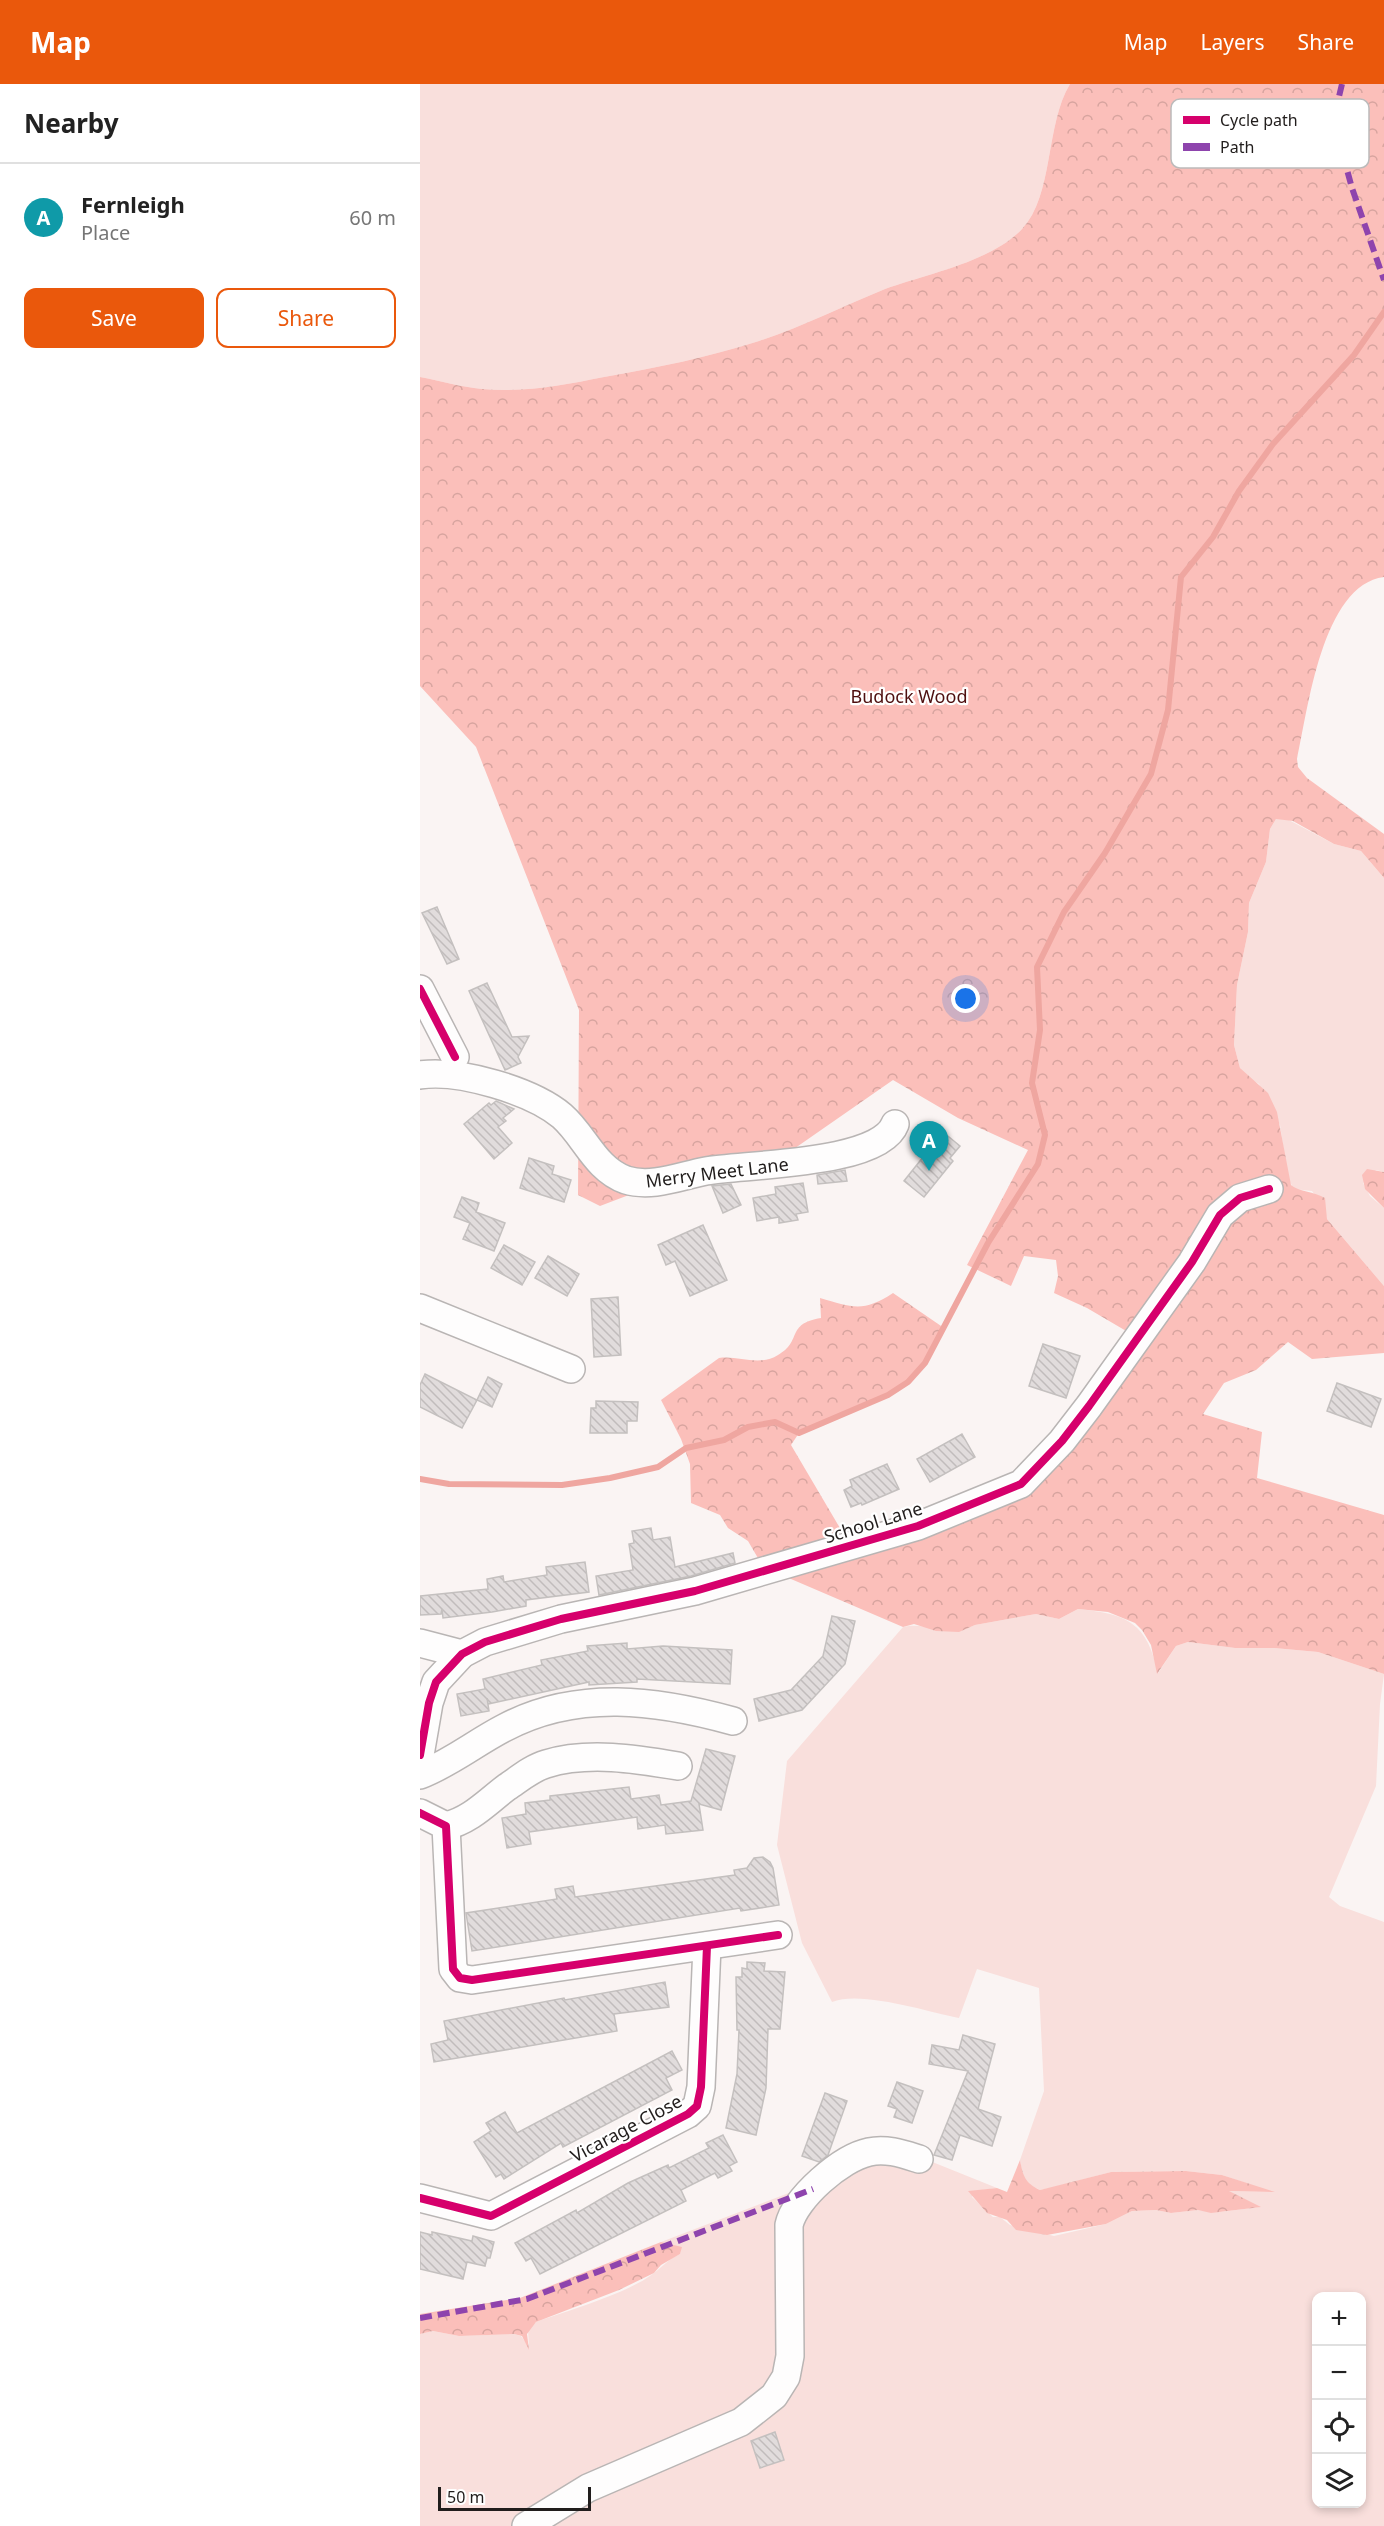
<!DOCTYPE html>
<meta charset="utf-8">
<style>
body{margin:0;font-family:"Noto Sans",sans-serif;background:#f6f6f6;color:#222}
.controls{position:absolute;right:18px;bottom:18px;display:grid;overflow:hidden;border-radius:12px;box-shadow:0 3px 9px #0003}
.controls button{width:54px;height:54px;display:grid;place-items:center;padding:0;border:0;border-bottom:2px solid #e0e0e0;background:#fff;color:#222;font:30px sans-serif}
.scale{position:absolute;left:18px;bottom:15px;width:153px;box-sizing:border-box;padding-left:6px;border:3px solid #211d1c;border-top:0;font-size:16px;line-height:21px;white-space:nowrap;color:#211d1c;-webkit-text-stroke:4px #fff;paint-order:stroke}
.you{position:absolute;left:546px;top:915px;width:21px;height:21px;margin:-15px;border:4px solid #fff;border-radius:50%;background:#1a73e8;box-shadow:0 0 0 9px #1a73e833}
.badge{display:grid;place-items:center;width:39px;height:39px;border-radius:50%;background:#ea580c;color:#fff;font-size:20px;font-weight:700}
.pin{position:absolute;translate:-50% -50px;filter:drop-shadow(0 2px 3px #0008)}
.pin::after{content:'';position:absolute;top:32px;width:21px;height:18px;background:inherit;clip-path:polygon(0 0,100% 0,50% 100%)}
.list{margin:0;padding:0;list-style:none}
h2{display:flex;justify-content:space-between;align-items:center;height:78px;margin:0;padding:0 24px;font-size:26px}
h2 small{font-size:20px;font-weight:400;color:#767676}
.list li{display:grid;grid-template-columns:39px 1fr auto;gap:18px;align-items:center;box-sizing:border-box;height:108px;padding:0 24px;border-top:2px solid #e0e0e0}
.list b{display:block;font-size:22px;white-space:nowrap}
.list p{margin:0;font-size:20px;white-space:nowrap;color:#767676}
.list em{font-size:20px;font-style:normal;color:#767676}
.actions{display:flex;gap:12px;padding:18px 24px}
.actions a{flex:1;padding:14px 0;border:2px solid #ea580c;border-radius:12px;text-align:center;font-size:21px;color:#ea580c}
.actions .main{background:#ea580c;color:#fff}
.icon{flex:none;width:33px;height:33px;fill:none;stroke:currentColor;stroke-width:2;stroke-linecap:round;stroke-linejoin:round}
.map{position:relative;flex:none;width:964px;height:2442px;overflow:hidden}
header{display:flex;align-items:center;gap:36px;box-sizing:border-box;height:84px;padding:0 30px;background:#ea580c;color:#fff}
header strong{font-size:28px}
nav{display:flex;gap:33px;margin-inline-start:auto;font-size:21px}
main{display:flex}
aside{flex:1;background:#fff}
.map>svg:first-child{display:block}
</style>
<header>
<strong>Map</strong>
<nav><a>Map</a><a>Layers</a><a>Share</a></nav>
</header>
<main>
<aside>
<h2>Nearby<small></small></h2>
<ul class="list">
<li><span class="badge" style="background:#0f9aa8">A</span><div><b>Fernleigh</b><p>Place</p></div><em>60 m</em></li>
</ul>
<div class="actions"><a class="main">Save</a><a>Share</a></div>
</aside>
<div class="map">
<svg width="964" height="2442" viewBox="0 0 964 2442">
<defs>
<pattern id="forest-crowns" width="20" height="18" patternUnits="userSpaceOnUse" patternTransform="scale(1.5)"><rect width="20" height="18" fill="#fbbfba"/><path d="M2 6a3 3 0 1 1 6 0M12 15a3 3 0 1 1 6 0" fill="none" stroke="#d7a49f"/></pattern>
<pattern id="building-back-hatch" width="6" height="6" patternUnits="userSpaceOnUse" patternTransform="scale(1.5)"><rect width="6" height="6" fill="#e1dcdc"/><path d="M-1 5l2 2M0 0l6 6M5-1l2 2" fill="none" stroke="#c1bcbc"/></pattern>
</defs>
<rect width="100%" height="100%" fill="#faf4f3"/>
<g fill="#f9dfdc" fill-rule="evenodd">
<path d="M0,0H650C625,41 634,111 602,145C571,178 506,190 465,205C423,222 382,243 339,257C289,273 236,284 184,293C144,301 103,309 62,305C41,303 21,297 0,293Z"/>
<path d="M856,735H867L914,760L941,767L964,794V1088L956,1086L943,1099L950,1112L964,1124V1202L907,1135L904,1124L892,1107L874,1105L868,1095L860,1041L839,1000L825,992L820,984L814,961L817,901L828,848L829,819L846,778L850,745Z"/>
<path d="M658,1525C708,1530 727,1539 738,1589L756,1562L768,1558L815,1564H854L898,1568L964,1590L960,1620L956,1702L909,1813L920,1822L964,1838V2442H108L357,2311L370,2142L424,2082L500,2073L577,2104L555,2107L552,2113L573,2133H580L590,2141L634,2152L686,2140L712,2127L736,2126L751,2129L778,2126L801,2128L839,2123L808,2107L852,2108L802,2091L766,2087L691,2088L630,2104L620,2106L610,2101L603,2093L600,2076L624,2007L619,1904L557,1885L539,1934C508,1928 441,1906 412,1918L382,1859L357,1761L367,1677L483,1543C508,1537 528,1554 555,1541L616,1530L639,1535ZM896,2212H942V2420H896Z"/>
<path d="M400,2097L376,2118L356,2306L104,2442H0V2250L13,2247L39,2252L94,2250L101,2252L109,2263L108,2246L116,2238C147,2227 209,2209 234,2189C243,2182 249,2175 260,2170L261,2164L241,2158Z"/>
</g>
<g fill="url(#forest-crowns)">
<path d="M650,0H964V493C902,501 888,626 877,675L878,683L887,694L964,750V794L941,767L914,760L873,737L856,735L850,745L846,778L829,819L828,848L817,901L814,961L820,984L848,1009L857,1028L871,1101C877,1107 895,1108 905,1114L907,1135L964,1202V1269L892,1275L868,1258L836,1286L804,1299L783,1330L842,1348L837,1394L964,1431V1590L898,1568L854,1564H815L768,1558L756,1562L737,1590L731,1561L722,1546L715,1539L688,1528L658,1525L639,1535L616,1530L555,1541L539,1548L516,1547L494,1540L483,1543L357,1489L592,1413L713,1251L667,1224L634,1209L638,1192L636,1176L604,1172L591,1202L547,1181L608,1066L538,1034L473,996L345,1085L222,1106L180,1122L158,1111L159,926L56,663L0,602V293C21,297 41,303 62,305C103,309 144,301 184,293C236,284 289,273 339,257C382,243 423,222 465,205C506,190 571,178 602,145C634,111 625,41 650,0Z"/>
<path d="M947,1085L964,1088V1124L945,1105L942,1091Z"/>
<path d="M473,1209L524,1244C518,1256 512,1271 504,1281C474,1318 421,1332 379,1349L371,1361L427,1456L342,1481L328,1457L308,1444L300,1431L271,1419L270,1380L261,1355L241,1316L299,1274C318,1271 339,1283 358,1271C383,1257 365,1240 401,1234L400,1214C432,1223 443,1229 473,1209Z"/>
<path d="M600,2076C603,2092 605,2099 620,2106L691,2088L766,2087L802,2091L855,2108L809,2107L841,2123L791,2129L778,2126L751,2129L736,2126L712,2127L686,2140L627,2151L596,2146L587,2136L567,2129L548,2107L577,2104L587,2108Z"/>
<path d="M241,2158L262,2163L260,2170L241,2181L234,2189L199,2206L116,2238L107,2250L109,2266L102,2252L94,2250L39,2252L13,2247L0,2250V2230L100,2214Z"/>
</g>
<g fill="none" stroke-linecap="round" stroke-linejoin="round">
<path stroke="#efa6a0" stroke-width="6" d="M0,1395L29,1400L142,1401L190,1394L238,1383L266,1364L304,1356L328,1343L355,1338L379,1349L468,1311L488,1298L505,1279L568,1159L618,1080L625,1051L612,999L620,946L617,883L644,828L685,769L731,690L748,626L761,493L793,453L819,407L853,360L934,271L964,228"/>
</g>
<g fill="url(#building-back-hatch)" stroke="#c4c0bf" stroke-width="1.5">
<path d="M17,823L39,875L27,880L2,829Z"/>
<path d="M67,899L92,953L109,952L98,973L101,979L85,986L49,907Z"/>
<path d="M76,1017L94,1025L83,1034L86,1037L78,1043L92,1059L74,1075L44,1040L69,1019L71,1021Z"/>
<path d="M523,1048L540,1062L530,1074L533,1077L504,1113L484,1097Z"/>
<path d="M109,1074L134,1082L132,1090L151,1096L144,1118L100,1104Z"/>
<path d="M425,1086L427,1097L398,1100L397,1091Z"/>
<path d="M383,1099L388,1128L376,1130L378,1136L359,1139V1133L337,1137L333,1114L356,1110L355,1103Z"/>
<path d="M311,1100L321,1121L303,1129L292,1102Z"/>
<path d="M42,1113L59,1119L56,1128L85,1139L74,1167L43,1155L50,1139L34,1133Z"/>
<path d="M283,1141L307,1196L270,1212L255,1177L246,1181L238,1161Z"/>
<path d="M84,1161L115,1178L102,1201L71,1184Z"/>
<path d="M128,1172L159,1190L147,1212L115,1194Z"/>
<path d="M198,1213L201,1271L174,1273L171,1215Z"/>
<path d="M623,1260L660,1272L646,1314L609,1302Z"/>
<path d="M5,1290L57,1316L42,1344L0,1323V1301Z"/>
<path d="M68,1293L82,1300L72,1323L57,1316Z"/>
<path d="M917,1299L961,1315L951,1343L907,1327Z"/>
<path d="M176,1317L218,1318L217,1337H207V1349H170L171,1324H176Z"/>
<path d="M542,1350L555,1373L510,1398L497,1375Z"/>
<path d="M467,1380L479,1405L442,1421L441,1419L431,1423L424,1406L432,1402L430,1396Z"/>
<path d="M231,1444L233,1456L250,1453L255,1483L313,1469L315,1479L271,1492L179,1511L176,1492L213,1486L209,1460L214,1459L212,1447Z"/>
<path d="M165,1478L169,1508L106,1516V1522L72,1528L23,1534L22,1525L21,1530L0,1531V1512L68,1505L67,1495L83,1492L84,1498L127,1491L126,1483Z"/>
<path d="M412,1532L435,1537L425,1580L382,1626L339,1637L334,1615L371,1606L403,1572Z"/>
<path d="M207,1559V1565L243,1562L312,1566L310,1600L217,1595V1598L169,1601V1598L68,1620L67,1614L69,1627L41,1632L37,1610L65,1605L63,1595L122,1581L121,1576L168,1567L167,1562Z"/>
<path d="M286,1665L315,1672L301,1726L279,1720L283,1746L246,1750L245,1741L218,1745L217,1733L109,1748L111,1760L87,1764L82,1734L106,1730L105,1719L130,1716V1712L209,1703L211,1715L239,1711L241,1721L271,1717Z"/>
<path d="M343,1773L350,1778L353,1784L359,1821L321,1827L320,1824L52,1867L46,1829L137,1815L135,1805L153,1802L155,1813L315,1791L314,1786L327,1784L334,1774Z"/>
<path d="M327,1878L345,1879L344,1887L365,1888L360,1945H348L346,2004L336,2051L306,2044L317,1990L319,1946H317L316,1893H322V1884L327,1885Z"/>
<path d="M245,1898L249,1923L194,1930L197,1947L14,1978L11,1960L28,1956L24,1937L144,1914L145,1916Z"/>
<path d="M543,1951L575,1960L558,2025L581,2033L572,2062L540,2051L532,2076L514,2071L548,1987L509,1980L512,1961L539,1966Z"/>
<path d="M252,1967L262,1986L246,1994L252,2006L143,2063L141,2059L84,2095L81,2090L76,2093L54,2058L71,2047L66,2039L85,2028L97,2049Z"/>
<path d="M477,1998L503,2007L492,2039L474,2033L477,2025L468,2022Z"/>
<path d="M405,2009L427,2017L408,2071L399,2078L382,2072Z"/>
<path d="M303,2051L317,2078L309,2082L312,2087L298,2094L295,2089L261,2106L266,2117L120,2190L111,2174L106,2177L95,2159L156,2126L157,2129L208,2099L248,2081L249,2084L289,2064L286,2059Z"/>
<path d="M0,2148L12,2151V2148L52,2157L53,2152L74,2158L70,2174H67L65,2182L47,2178L43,2195L0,2185Z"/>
<path d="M355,2348L364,2376L340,2384L331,2357Z"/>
</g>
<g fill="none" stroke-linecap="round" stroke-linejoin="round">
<g stroke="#b9b5b4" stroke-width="30">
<g id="minor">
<path d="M0,905L35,973"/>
<path d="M0,991C39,985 112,1007 142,1032C165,1052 175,1085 206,1096C232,1104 260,1092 286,1087C325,1080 460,1081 475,1040"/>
<path d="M0,1224L151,1285"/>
<path d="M0,1559L42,1570"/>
<path d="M0,1671L9,1619L16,1598L42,1570L65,1558L141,1535L275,1507L498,1442L601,1400L642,1357L669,1322L772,1178L800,1131L820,1114L849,1105"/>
<path d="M0,1691C31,1679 55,1659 84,1644C157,1605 237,1616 313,1637"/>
<path d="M0,1729L26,1742L33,1885L40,1894L52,1896L358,1851"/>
<path d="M26,1742C51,1736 67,1718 87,1703C99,1695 112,1684 126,1680C168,1667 216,1675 258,1682"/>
<path d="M0,2114L71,2132L268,2030L277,2022L281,2003L287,1862"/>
<path d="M106,2442L168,2404L321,2338L354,2312L366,2293L370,2272L369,2141C375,2114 421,2074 449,2068C466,2064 483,2070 499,2075"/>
</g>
</g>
<use href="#minor" stroke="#fefdfd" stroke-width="27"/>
<g stroke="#8e44ad" stroke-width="6" stroke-dasharray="12 6" stroke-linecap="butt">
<path d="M922,0L917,21L918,53L932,104L964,196"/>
<path d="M0,2234L107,2215L393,2105"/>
</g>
<g stroke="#fff" stroke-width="11">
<g id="cycleway">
<path d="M0,905L35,973"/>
<path d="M0,1671L9,1619L16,1598L42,1570L65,1558L141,1535L275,1507L498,1442L601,1400L642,1357L669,1322L772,1178L800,1131L820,1114L849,1105"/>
<path d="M0,1729L26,1742L33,1885L40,1894L52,1896L358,1851"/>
<path d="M0,2114L71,2132L268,2030L277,2022L281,2003L287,1862"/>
</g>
</g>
<use href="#cycleway" stroke="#d6006c" stroke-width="8"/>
</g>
<g text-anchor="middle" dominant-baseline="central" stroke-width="4.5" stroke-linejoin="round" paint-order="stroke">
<g font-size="18" fill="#4e0f0f" stroke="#fff">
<text x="489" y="612">Budock Wood</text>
</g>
<g font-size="18" fill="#211d1c" stroke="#fff">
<text transform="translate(297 1088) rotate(-7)">Merry Meet Lane</text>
<text transform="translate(453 1438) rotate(-17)">School Lane</text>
<text transform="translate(206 2044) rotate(-28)">Vicarage Close</text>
</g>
</g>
<rect x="751" y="15" width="198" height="69" rx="9" fill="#fff" stroke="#bcbbbb" stroke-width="1.5"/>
<rect x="763" y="32" width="27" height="8" fill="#d6006c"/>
<rect x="763" y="59" width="27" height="8" fill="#8e44ad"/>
<g font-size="16" fill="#211d1c">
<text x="800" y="42">Cycle path</text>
<text x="800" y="69">Path</text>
</g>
</svg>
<div class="controls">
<button>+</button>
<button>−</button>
<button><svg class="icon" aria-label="locate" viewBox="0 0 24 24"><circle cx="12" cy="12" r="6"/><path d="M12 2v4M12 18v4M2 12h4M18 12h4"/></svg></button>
<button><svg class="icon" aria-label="layers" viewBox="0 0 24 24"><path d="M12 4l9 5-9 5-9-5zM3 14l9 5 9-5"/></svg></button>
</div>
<div class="scale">50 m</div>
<div class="you"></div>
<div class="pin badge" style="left:509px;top:1087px;background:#0f9aa8">A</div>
</div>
</main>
